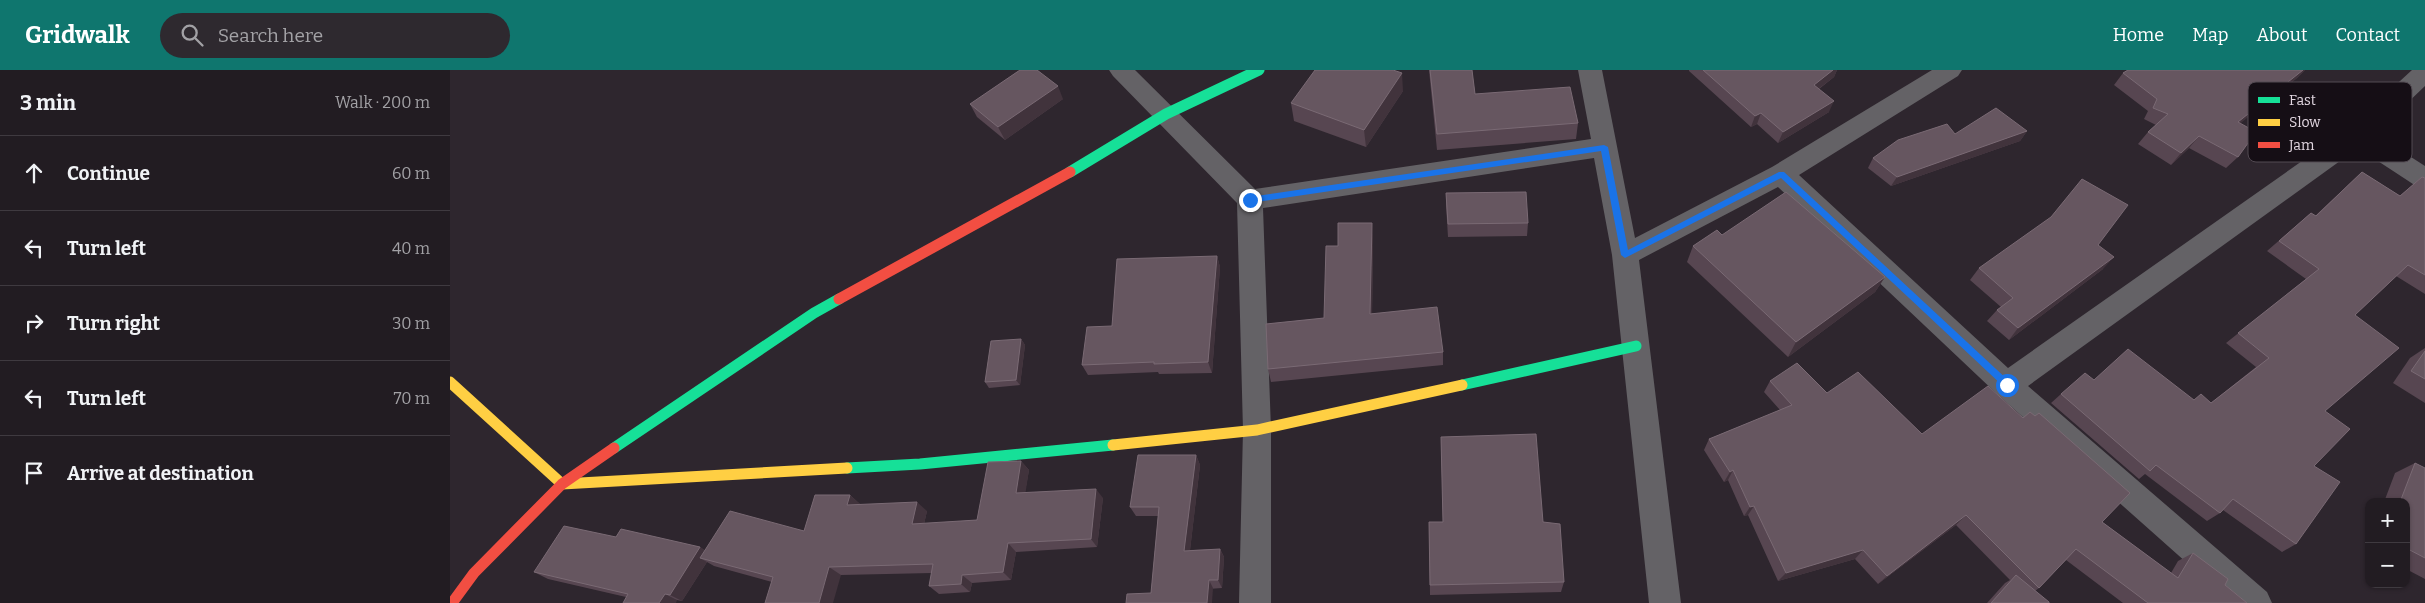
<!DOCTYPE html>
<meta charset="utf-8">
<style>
body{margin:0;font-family:Bitter,serif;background:#2e292f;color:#f1f3f6}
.controls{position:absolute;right:15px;bottom:15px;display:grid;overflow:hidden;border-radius:10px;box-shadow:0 1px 4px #0004}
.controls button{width:45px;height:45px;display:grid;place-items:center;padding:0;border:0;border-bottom:1px solid #3f3a40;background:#221c22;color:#f1f3f6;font:25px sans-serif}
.stop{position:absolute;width:15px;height:15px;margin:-11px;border:4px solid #1a73e8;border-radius:50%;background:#fff}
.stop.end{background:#1a73e8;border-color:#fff;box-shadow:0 1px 5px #0008}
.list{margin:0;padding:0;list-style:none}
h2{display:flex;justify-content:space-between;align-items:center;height:65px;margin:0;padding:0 20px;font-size:21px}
h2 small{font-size:16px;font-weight:400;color:#a2a1a5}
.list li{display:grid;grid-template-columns:32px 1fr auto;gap:15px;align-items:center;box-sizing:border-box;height:75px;padding:0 20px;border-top:1px solid #3f3a40}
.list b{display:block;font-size:19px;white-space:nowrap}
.list em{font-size:16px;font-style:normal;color:#a2a1a5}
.icon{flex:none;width:28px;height:28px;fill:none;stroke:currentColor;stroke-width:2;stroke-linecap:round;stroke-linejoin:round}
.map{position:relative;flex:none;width:1975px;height:533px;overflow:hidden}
header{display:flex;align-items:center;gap:30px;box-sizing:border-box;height:70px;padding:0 25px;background:#0f766e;color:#fff}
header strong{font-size:24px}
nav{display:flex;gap:28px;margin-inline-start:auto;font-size:18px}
.search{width:350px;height:45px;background:#2e292f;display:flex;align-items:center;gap:12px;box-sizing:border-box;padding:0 18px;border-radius:28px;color:#a2a1a5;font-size:19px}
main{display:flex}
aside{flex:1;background:#221c22}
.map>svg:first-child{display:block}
</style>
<header>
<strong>Gridwalk</strong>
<div class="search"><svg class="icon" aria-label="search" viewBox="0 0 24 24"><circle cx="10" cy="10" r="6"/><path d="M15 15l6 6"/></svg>Search here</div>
<nav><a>Home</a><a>Map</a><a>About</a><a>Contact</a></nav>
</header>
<main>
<aside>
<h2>3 min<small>Walk · 200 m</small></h2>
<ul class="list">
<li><svg class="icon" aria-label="ahead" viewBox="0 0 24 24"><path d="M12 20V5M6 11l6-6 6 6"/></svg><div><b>Continue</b></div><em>60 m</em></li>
<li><svg class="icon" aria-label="left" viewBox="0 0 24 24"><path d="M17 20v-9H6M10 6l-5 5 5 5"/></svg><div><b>Turn left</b></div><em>40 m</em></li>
<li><svg class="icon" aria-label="right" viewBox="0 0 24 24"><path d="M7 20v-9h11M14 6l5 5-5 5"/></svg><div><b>Turn right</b></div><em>30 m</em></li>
<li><svg class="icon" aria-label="left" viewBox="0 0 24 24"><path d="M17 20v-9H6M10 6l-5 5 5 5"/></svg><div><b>Turn left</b></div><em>70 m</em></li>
<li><svg class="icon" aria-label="arrive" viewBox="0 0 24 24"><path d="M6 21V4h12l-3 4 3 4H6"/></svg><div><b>Arrive at destination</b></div></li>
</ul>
</aside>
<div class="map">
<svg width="1975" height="533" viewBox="0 0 1975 533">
<rect width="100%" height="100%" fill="#2e262e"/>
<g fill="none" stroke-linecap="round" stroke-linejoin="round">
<path fill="#646266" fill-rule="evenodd" d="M659,0H685L805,119L1141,69L1128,0H1152L1185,168L1322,97L1482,0H1512L1508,6L1349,105L1558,298L1899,58L1962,0H1975V16L1925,64L1975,96V119L1966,116L1908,78L1578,316L1817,522L1822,533H1782L1547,324L1328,117L1189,190L1231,533H1199L1162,185L1144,88L813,138L821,360V533H789L793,360L787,133L663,6Z"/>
<g stroke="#16e098" stroke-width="11">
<path d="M620,102L716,44L809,0"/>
<path d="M1012,315L1186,276"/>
<path d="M164,378L364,243L389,229"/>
<path d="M397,398L470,394L663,375"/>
</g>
<g stroke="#ffcf43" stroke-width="11">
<path d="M0,312L112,414L397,398"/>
<path d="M663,375L807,360L1012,315"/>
</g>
<g stroke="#f24e42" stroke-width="11">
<path d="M389,229L620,102"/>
<path d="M2,533L24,503L112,414L164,378"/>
</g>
</g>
<g fill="#574651">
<path d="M979,0H1022L1025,24L1128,53L1126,69L987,80Z"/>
<path d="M1239,0H1387L1384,7L1369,19L1379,42L1328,73L1307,54L1301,57L1239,1Z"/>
<path d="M1678,0H1855L1847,8L1790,53L1788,87L1776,98L1739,78L1721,95L1688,74L1698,62L1706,55L1694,49L1698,41L1664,15L1673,3Z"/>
<path d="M953,21L916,77L844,51L841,33Z"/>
<path d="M613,29L555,70L527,47L520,34Z"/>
<path d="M1577,61L1570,71L1441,116L1418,98L1423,88L1505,64Z"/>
<path d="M1912,102L1950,126L1972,107L1975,108V224L1946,206L1905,245L1875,341L1864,396L1846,474L1832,482L1773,440L1770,443L1757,451L1695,404L1689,409L1601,333L1611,324L1644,310L1761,333L1806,297L1776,273L1856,209L1817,181L1861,143L1865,146Z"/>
<path d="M996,123L1078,153L1077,166L998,167L996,135Z"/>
<path d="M1272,165L1435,207L1425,222L1338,287L1237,192L1243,176Z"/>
<path d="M923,168L922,243L993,282V295L821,312L818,299L874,248L888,176Z"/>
<path d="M1648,175L1653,199L1559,270L1537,251L1547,240L1551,237L1520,210L1529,198Z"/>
<path d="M767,186L770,197L762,303L709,304L708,302L638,305L632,295L662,256Z"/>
<path d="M571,269L575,275L570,315L539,318L535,312Z"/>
<path d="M1975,278V333L1943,313L1960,288Z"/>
<path d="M1320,311L1377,323L1472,364L1652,452L1721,503L1728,491L1743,483L1775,515L1797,533H1673L1616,490L1589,518L1585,521L1599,533H1537L1555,513L1560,510L1506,455L1428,514L1405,489L1328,511L1298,445L1294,446L1278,410L1274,412L1254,380L1259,369L1330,340L1314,322Z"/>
<path d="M991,367L1093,452L1114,512L1111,522L980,525L979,452H993Z"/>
<path d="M746,385L750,395L740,480L770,479L774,487L772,518L701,523L708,446H686L680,437Z"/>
<path d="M571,391L579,400L575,422L653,428L647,477L566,482L561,510L522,513L520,522L489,524L479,516L482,503L391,505L322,512L264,496L257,492L232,531L227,530L176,527L98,509L84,502L166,467L250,477L254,480L354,461L400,425L411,435L477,441L474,454L527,450Z"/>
<path d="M1965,393L1975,398V509L1956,499V432H1934L1945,403Z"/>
</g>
<g fill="#41333c">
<path d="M1383,0H1387L1384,7L1359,26L1364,15Z"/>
<path d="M1853,0H1855L1847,8L1777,64L1788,52Z"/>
<path d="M952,3L953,21L916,77L914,60Z"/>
<path d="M608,16L613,29L555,70L548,57Z"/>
<path d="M1384,31L1379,42L1328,73L1333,62Z"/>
<path d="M1311,43L1307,54L1301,57L1305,46Z"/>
<path d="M1577,61L1570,71L1441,116L1447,107Z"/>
<path d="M1749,66L1739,78L1721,95L1731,83Z"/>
<path d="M922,153L923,168L922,257L920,244Z"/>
<path d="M767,186L770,197L762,303L758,292Z"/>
<path d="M1664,187L1653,199L1559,270L1568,258Z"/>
<path d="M1435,207L1425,222L1338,287L1346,272Z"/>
<path d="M571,269L575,275L570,315L566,310Z"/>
<path d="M746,385L750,395L739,489L734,481Z"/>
<path d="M571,391L579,400L574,432L566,423Z"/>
<path d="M1283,400L1278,410L1274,412L1280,402Z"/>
<path d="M646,419L653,428L647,477L641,469Z"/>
<path d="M400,425L411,435H397Z"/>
<path d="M467,432L477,441L472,463L462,454Z"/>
<path d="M1304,436L1298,445L1294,446L1300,437Z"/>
<path d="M1516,445L1506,455L1428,514L1437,506Z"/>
<path d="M558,473L566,482L561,510L553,502Z"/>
<path d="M250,477L261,484L250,488L257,492L232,531L220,525Z"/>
<path d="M770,479L774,487L772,518L768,510Z"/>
<path d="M1413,480L1405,489L1328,511L1336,503Z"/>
<path d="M379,497L391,505L383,533H369Z"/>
<path d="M512,505L522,513L520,522L511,514Z"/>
<path d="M759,510L763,518L762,533H757Z"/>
<path d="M215,524L227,530L226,533H209Z"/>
</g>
<g fill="#665660" stroke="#7a6a74">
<path d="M570,0H587L608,16L548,57L520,34Z"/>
<path d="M865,0H943L952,3L914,60L841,33Z"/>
<path d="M980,0H1022L1025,24L1120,17L1128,53L987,64Z"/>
<path d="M1253,0H1383L1364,15L1384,31L1333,62L1311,43L1305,46Z"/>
<path d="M1678,0H1853L1788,52L1806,62L1788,87L1749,66L1731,83L1698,62L1718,44L1703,38L1707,29L1673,3Z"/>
<path d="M1546,38L1577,61L1447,107L1423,88L1448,70L1497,54L1505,64Z"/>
<path d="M1912,102L1950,126L1972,107L1975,108V205L1958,195L1905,245L1949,278L1875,341L1900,359L1864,396L1890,412L1846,474L1783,429L1770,443L1706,395L1700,401L1611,324L1635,303L1644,310L1678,279L1744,330L1751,324L1761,333L1819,288L1788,263L1869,199L1829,171L1861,143L1866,146Z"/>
<path d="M1632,109L1678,135L1648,175L1664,187L1568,258L1547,240L1563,228L1529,198L1601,147Z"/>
<path d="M1076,122L1078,153L998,154L996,123Z"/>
<path d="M1336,122L1435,207L1346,272L1243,176L1267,160L1272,165Z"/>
<path d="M888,153H922L920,244L987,237L993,282L818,299L816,254L874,248L876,176H888Z"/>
<path d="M767,186L758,292L704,294V292L632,295L637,257L662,256L667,189Z"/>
<path d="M571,269L566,310L535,312L541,271Z"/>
<path d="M1975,281V309L1961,301Z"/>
<path d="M1347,293L1377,323L1408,302L1472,364L1538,316L1573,348L1580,342L1585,346L1589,343L1680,423L1652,452L1728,508L1743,483L1778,509L1775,515L1797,533H1698L1626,479L1589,518L1516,445L1437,506L1413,480L1336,503L1304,436L1300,437L1283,400L1280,402L1259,369L1342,335L1320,311Z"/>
<path d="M1086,364L1093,452L1110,454L1114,512L980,515L979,452H993L991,367Z"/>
<path d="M688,385H746L734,481L770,479L768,510H759L757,533H676L677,524L701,523L709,437H680Z"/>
<path d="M571,391L566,423L646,419L641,469L558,473L553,502L512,505L511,514L479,516L483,494L379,497L369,533H315L323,507L250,488L280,441L354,461L365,425H400L397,435L467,432L462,454L527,450L538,392Z"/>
<path d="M1965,393L1975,398V488L1956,478V432H1950Z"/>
<path d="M114,456L166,467L171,459L250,477L220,525L215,524L209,533H173L178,524L84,502Z"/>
<path d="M1566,505L1599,532V533H1541Z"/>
</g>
<path fill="#1a73e8" d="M1154,75L1158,77L1178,180L1329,102H1334L1560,312V317H1554L1331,108L1175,188L1171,185L1151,81L800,133L796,130L800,127Z"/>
<rect x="1798" y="12" width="164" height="80" rx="8" fill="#150e15" stroke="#524a52" stroke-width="1"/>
<rect x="1808" y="27" width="22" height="6" fill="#16e098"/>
<rect x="1808" y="49" width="22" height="7" fill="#ffcf43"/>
<rect x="1808" y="72" width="22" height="6" fill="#f24e42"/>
<g font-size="14" fill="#e2d7e1">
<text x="1839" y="35">Fast</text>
<text x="1839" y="57">Slow</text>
<text x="1839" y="80">Jam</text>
</g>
</svg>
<div class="controls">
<button>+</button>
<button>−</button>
</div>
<div class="stop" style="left:1557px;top:315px"></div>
<div class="stop end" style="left:800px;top:130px"></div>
</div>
</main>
